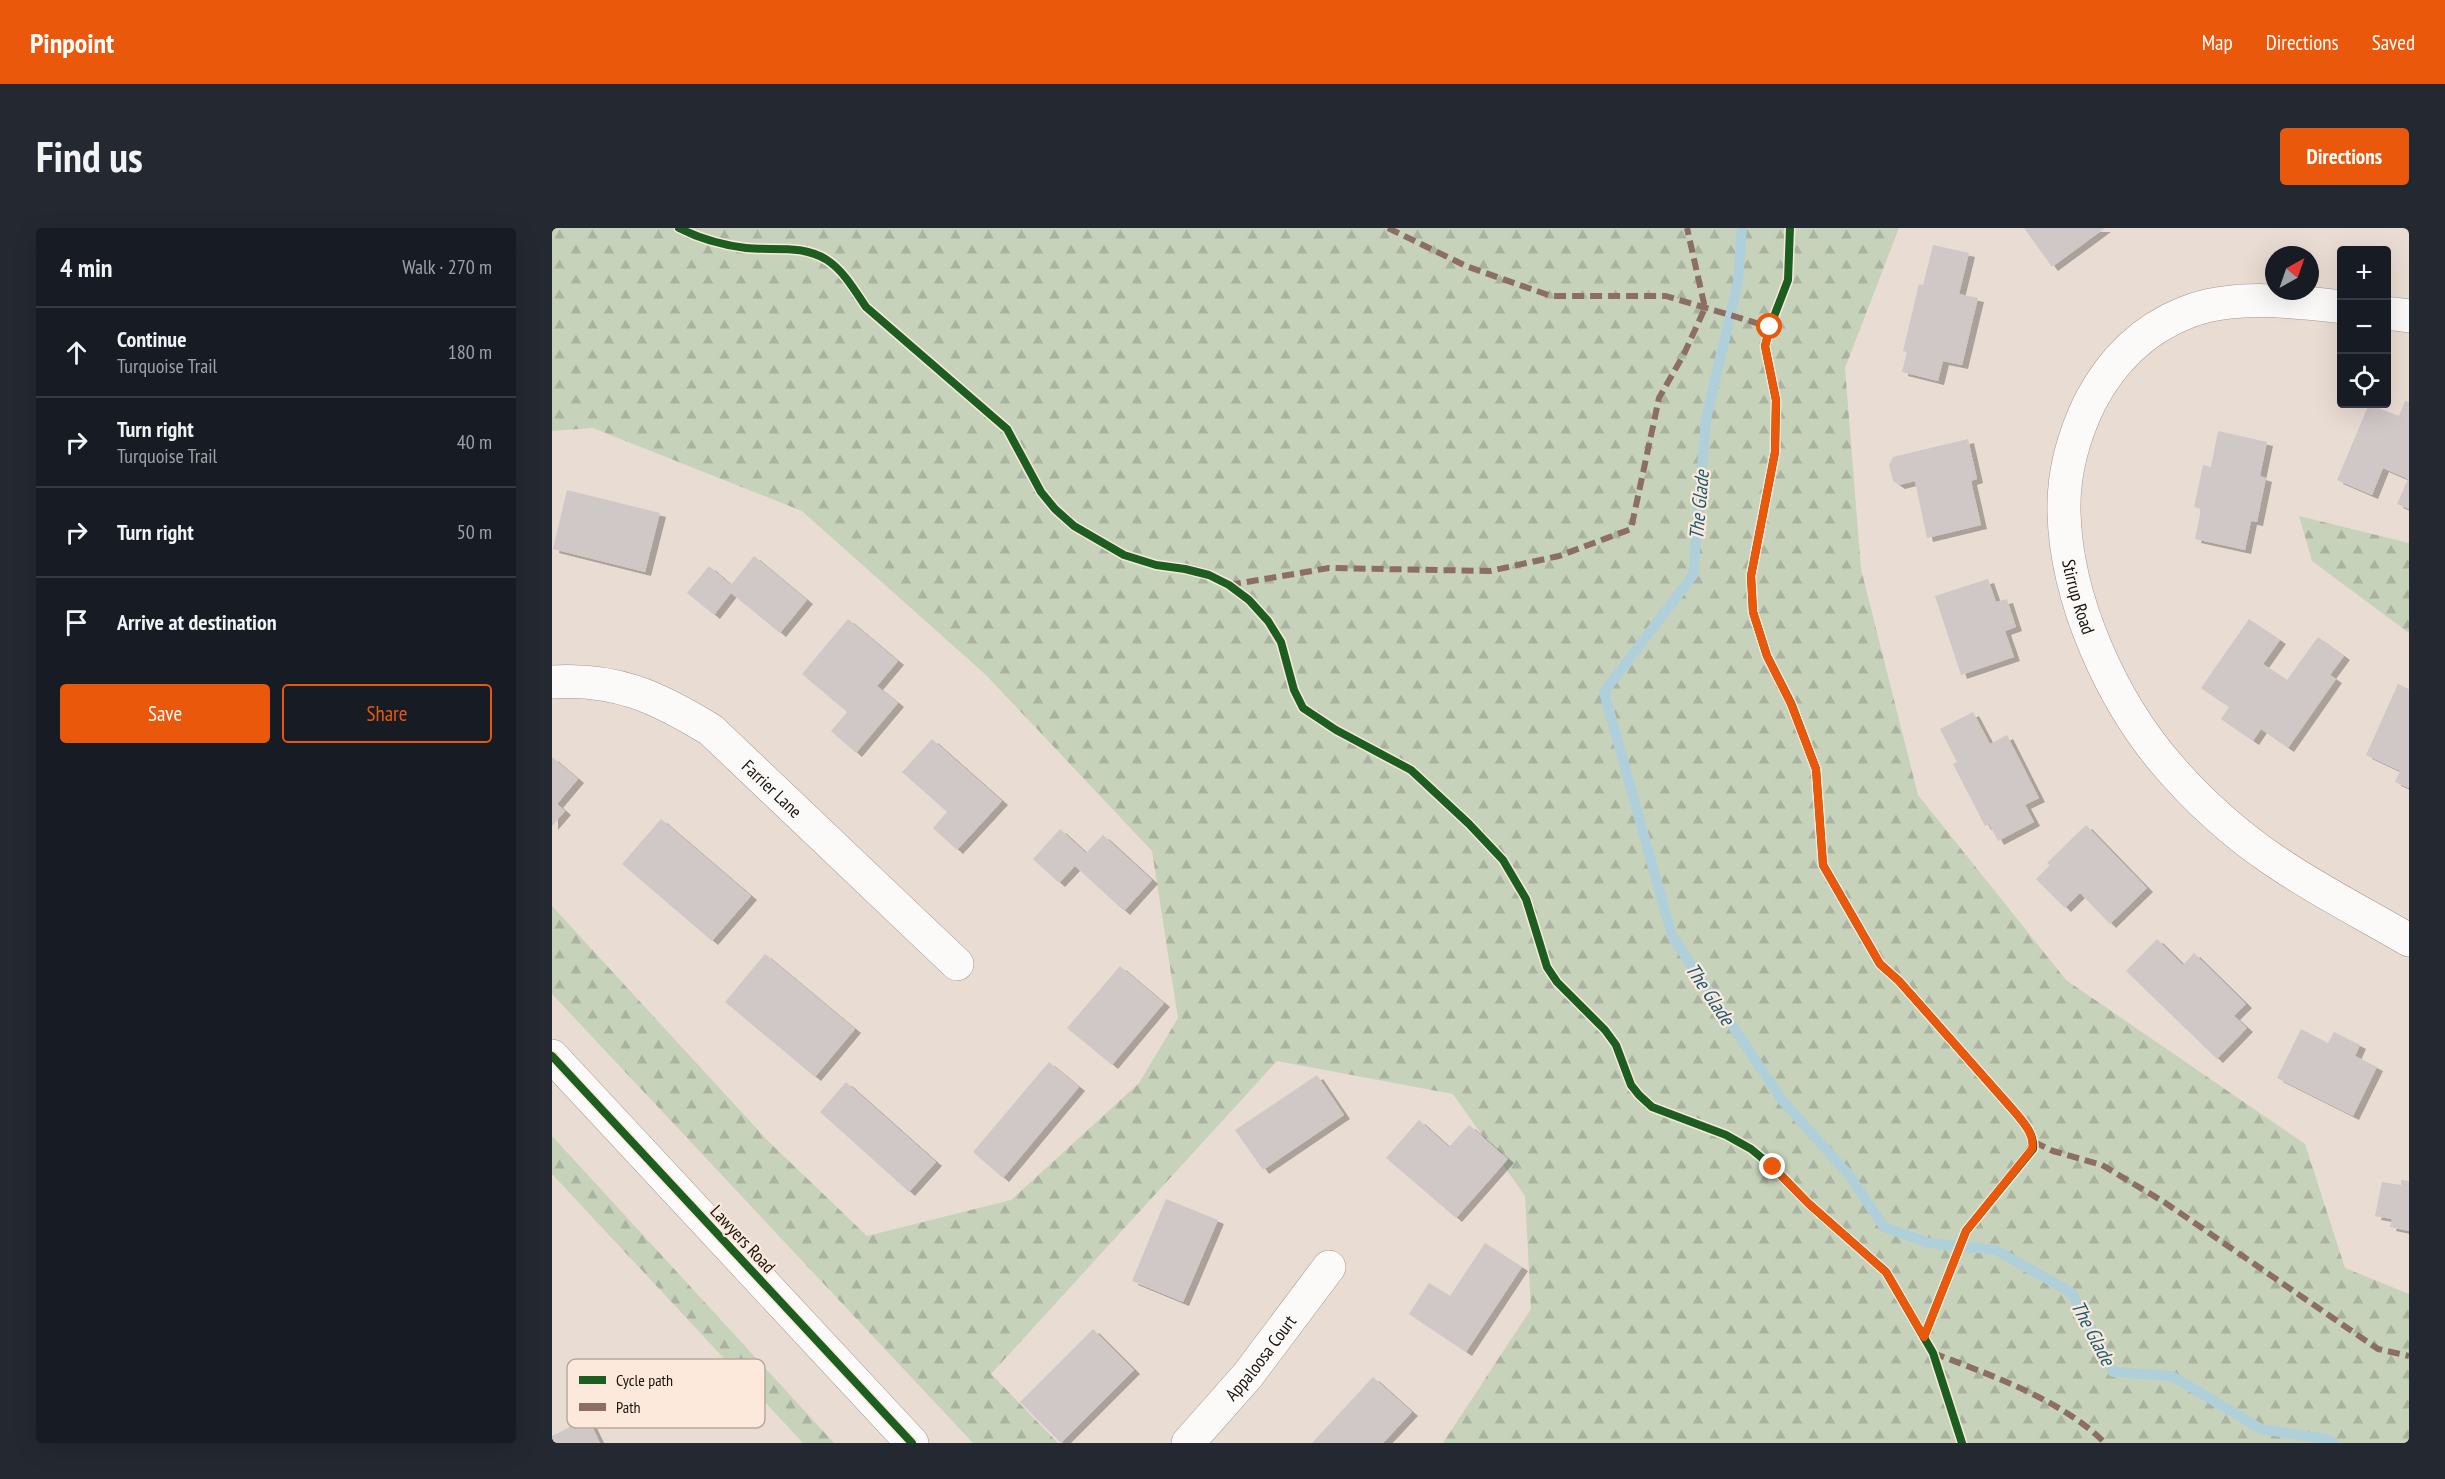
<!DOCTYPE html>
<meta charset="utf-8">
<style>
body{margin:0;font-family:"PT Sans Narrow",sans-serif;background:#242831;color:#f1f3f6}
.controls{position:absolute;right:18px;top:18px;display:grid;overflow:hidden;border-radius:6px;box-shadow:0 6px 24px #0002}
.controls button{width:54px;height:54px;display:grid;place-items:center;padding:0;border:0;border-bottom:2px solid #363941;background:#171b24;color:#f1f3f6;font:30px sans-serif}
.compass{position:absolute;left:1713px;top:18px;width:54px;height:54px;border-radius:50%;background:#171b24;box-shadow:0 6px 24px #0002;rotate:40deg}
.stop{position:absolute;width:18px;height:18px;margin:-14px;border:4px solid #ea580c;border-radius:50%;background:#fff}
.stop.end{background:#ea580c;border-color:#fff;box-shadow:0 2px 6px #0008}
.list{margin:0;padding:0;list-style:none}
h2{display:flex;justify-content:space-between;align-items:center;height:78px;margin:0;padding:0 24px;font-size:26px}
h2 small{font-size:20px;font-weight:400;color:#9ea1a6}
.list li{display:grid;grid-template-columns:39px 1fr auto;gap:18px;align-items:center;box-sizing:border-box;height:90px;padding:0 24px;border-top:2px solid #363941}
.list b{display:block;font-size:22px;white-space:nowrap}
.list p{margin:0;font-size:20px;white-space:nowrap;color:#9ea1a6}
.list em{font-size:20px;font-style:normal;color:#9ea1a6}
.actions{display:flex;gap:12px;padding:18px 24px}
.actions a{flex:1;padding:14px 0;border:2px solid #ea580c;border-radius:6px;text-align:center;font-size:21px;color:#ea580c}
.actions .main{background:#ea580c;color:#fff}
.icon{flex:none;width:33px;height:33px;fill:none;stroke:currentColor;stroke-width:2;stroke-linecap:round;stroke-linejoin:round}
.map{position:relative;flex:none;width:1857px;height:1215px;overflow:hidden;border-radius:6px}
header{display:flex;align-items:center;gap:36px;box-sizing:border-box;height:84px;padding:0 30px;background:#ea580c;color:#fff}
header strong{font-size:28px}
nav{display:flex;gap:33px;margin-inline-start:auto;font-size:21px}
.intro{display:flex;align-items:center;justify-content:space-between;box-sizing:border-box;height:144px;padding:0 36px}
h1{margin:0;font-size:42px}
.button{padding:15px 27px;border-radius:6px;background:#ea580c;color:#fff;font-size:21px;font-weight:700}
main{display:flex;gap:36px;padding:0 36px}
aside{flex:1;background:#171b24;border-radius:6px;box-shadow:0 6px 24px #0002}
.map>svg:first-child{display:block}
</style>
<header>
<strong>Pinpoint</strong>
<nav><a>Map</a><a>Directions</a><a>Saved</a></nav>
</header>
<div class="intro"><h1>Find us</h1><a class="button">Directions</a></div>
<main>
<aside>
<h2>4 min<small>Walk · 270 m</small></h2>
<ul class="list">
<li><svg class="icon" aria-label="ahead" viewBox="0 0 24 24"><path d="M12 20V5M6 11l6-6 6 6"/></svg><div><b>Continue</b><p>Turquoise Trail</p></div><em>180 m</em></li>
<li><svg class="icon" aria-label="right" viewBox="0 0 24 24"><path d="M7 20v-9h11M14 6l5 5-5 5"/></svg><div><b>Turn right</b><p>Turquoise Trail</p></div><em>40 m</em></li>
<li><svg class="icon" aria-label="right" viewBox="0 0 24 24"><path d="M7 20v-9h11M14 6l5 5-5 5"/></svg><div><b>Turn right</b></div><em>50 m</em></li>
<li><svg class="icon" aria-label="arrive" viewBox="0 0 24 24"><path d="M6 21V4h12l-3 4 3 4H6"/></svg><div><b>Arrive at destination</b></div></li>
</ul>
<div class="actions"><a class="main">Save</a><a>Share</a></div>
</aside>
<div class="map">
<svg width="1857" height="1215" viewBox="0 0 1857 1215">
<defs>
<pattern id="forest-firs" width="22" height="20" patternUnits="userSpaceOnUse" patternTransform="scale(1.5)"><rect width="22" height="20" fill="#c7d2bb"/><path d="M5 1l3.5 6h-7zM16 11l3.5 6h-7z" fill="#aab3a0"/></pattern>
<filter id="shadow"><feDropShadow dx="6" dy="4" stdDeviation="0" flood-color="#0004"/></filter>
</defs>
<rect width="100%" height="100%" fill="#e9dcd3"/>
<g fill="url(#forest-firs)">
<path d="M0,0H1347L1293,140L1309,341L1366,567L1514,752L1753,916L1793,1040L1857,1066V1215H891L979,1081L973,968L901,866L725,833L439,1146L506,1215H421L0,766V678L217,914L315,1008L459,972L587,855L626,790L600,623L434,447L250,283L41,200L0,203Z"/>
<path d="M1747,288L1857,315V405L1760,333Z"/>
<path d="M0,908L282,1215H251L0,946Z"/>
</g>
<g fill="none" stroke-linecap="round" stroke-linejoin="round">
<path stroke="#afcfdb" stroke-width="10" d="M1190,0L1186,54L1154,191L1141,347L1052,464L1120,708L1230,872L1297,947L1332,999L1377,1015L1444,1022L1520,1065L1561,1144L1620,1148L1709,1201L1775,1211L1782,1215"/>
</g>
<g fill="#d0c7c7" filter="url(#shadow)">
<path d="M1472,0H1553L1500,39Z"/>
<path d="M1381,17L1417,25L1407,66L1426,70L1410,137L1391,133L1386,153L1350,144L1355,124L1351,123L1367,56L1371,57Z"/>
<path d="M1853,173L1857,174V281L1845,276L1856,251L1831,240L1820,267L1785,252L1817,176L1847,188Z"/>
<path d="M1666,203L1715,214L1708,248L1714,250L1705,294L1699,293L1693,322L1643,311L1649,281L1642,279L1651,237L1659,239Z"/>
<path d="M1416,211L1425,251L1419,253L1429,297L1375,310L1363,253L1347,257L1341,253L1337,237L1341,229Z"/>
<path d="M15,262L108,285L93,344L1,321Z"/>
<path d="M202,328L255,372L228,405L179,365L162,387L135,365L157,338L179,357Z"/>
<path d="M1436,351L1444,374L1455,371L1464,399L1453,403L1462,429L1409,447L1383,368Z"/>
<path d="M296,391L346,433L325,458L346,475L304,525L279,503L295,484L250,446Z"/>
<path d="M1697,391L1728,412L1711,436L1735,452L1766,409L1792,428L1778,447L1784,451L1736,520L1709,501L1701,513L1669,491L1677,479L1649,460Z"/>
<path d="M1846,456L1857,461V560L1843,554L1848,543L1814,527Z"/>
<path d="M1421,484L1438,516L1455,507L1487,570L1473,577L1482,594L1446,613L1437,596L1433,598L1401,536L1405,534L1388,501Z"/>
<path d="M380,511L450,573L405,622L381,600L395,584L350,544Z"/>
<path d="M0,529L26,551L5,576L13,583L0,598Z"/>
<path d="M109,591L199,668L160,713L70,636Z"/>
<path d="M1534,597L1595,660L1558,696L1528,665L1513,680L1484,651L1498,637L1495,635Z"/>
<path d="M508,601L534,625L551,607L600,652L572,683L523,638L507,655L481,631Z"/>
<path d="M1605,711L1631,737L1642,725L1694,776L1682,788L1695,800L1665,831L1574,743Z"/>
<path d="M213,726L303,801L263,849L173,774Z"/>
<path d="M568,738L612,775L560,837L515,800Z"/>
<path d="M1749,801L1776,815L1782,804L1808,817L1803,828L1825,839L1801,888L1725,850Z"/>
<path d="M497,834L527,859L451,950L421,924Z"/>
<path d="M765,847L792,887L711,942L683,902Z"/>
<path d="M294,854L384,934L357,964L268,884Z"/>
<path d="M867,892L897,919L917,897L956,931L904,990L834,930Z"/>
<path d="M1849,952L1857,953V1003L1838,999L1840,991L1823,988L1830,954L1849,957Z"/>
<path d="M614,971L666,992L631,1074L580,1053Z"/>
<path d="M933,1015L970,1039L914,1124L857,1086L877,1055L898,1068Z"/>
<path d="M541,1101L582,1142L509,1215L468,1174Z"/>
<path d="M821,1149L860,1184L831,1215H760Z"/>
<path d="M36,1190L48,1215H0V1208Z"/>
</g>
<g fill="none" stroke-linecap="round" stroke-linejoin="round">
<g stroke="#a29891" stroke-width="34">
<g id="street">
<path id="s1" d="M1790,79C1742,73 1679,66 1633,85C1590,102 1559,134 1538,174C1522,207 1511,246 1512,284C1514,372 1560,474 1618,540C1646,572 1681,604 1717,629C1761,660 1811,685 1857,712"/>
<path d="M1834,85L1857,88"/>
<path id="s2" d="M0,454C65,450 105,469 159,502L405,736"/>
<path id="s3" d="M636,1215L696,1147L777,1039"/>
</g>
</g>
<g stroke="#a29891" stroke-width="34">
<path id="primary" d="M0,828L360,1215"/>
</g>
<use href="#street" stroke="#fcfaf8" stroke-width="33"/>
<use href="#primary" stroke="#fcfaf8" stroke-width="33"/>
<g stroke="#8d6e63" stroke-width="6" stroke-dasharray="12 6" stroke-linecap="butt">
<path d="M836,0L914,38L999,68H1114L1218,99"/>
<path d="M677,357L777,340L938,343L1007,328L1079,301L1107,170L1132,126L1153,80L1135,0"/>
<path d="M1482,914L1501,923L1550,937L1612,974L1826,1121L1857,1128"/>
<path d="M1381,1125C1438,1147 1509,1171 1553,1215"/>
</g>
<g stroke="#fce9db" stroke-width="11">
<g id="cycleway">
<path d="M127,0C148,11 170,17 194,20C221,23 250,16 275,32C292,43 303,63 314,79L455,201L489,264L503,281L522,298L572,327L604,337L633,341L657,347L677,357L697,372L716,393L729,414L742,462L751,480L784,502L859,542L917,596L951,632L974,671L995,739L1005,754L1053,802L1064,817L1079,857L1087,867L1100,879L1174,907L1199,921L1221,939L1256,975L1334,1044L1381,1125L1410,1215"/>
<path d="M1238,0L1236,52L1218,99L1213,118L1224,172L1223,224L1199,348L1201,384L1215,428L1239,475L1264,541L1271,637L1328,736L1347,753L1462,883C1471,894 1483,906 1481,921L1414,1003L1372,1109"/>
<path d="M0,828L360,1215"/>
</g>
</g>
<use href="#cycleway" stroke="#1b5e20" stroke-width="8"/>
</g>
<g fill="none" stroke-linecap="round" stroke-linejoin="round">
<path stroke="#ea580c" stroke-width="8" d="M1218,99L1213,118L1224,172L1223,224L1199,348L1201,384L1215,428L1239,476L1264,541L1271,637L1328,736L1347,753L1462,883C1471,894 1483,906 1480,921L1414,1003L1372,1109L1334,1044L1256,975L1221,939"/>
</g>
<g text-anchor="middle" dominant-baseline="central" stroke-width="4.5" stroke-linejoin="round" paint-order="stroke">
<g font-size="18" fill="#19120c" stroke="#fce9db">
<text stroke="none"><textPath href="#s1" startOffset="492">Stirrup Road</textPath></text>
<text stroke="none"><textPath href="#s2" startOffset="254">Farrier Lane</textPath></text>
<text transform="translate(191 1011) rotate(47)">Lawyers Road</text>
<text stroke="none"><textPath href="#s3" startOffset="112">Appaloosa Court</textPath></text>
</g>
<g font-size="20" font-style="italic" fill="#1a5d73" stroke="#fce9db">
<text transform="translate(1147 277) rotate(-85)">The Glade</text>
<text transform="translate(1158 766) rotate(56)">The Glade</text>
<text transform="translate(1541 1105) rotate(62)">The Glade</text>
</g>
</g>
<rect x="15" y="1131" width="198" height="69" rx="9" fill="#fce9db" stroke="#b8a89d" stroke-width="1.5"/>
<rect x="27" y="1148" width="27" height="8" fill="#1b5e20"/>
<rect x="27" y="1175" width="27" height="8" fill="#8d6e63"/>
<g font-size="16" fill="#19120c">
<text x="64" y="1158">Cycle path</text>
<text x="64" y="1185">Path</text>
</g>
</svg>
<div class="controls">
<button>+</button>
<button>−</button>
<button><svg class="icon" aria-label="locate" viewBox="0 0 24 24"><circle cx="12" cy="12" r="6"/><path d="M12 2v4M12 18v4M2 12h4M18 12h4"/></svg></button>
</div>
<svg class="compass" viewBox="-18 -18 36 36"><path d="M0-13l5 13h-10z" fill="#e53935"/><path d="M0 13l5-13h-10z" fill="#9ea1a6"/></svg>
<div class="stop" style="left:1218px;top:99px"></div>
<div class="stop end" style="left:1221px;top:939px"></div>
</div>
</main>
